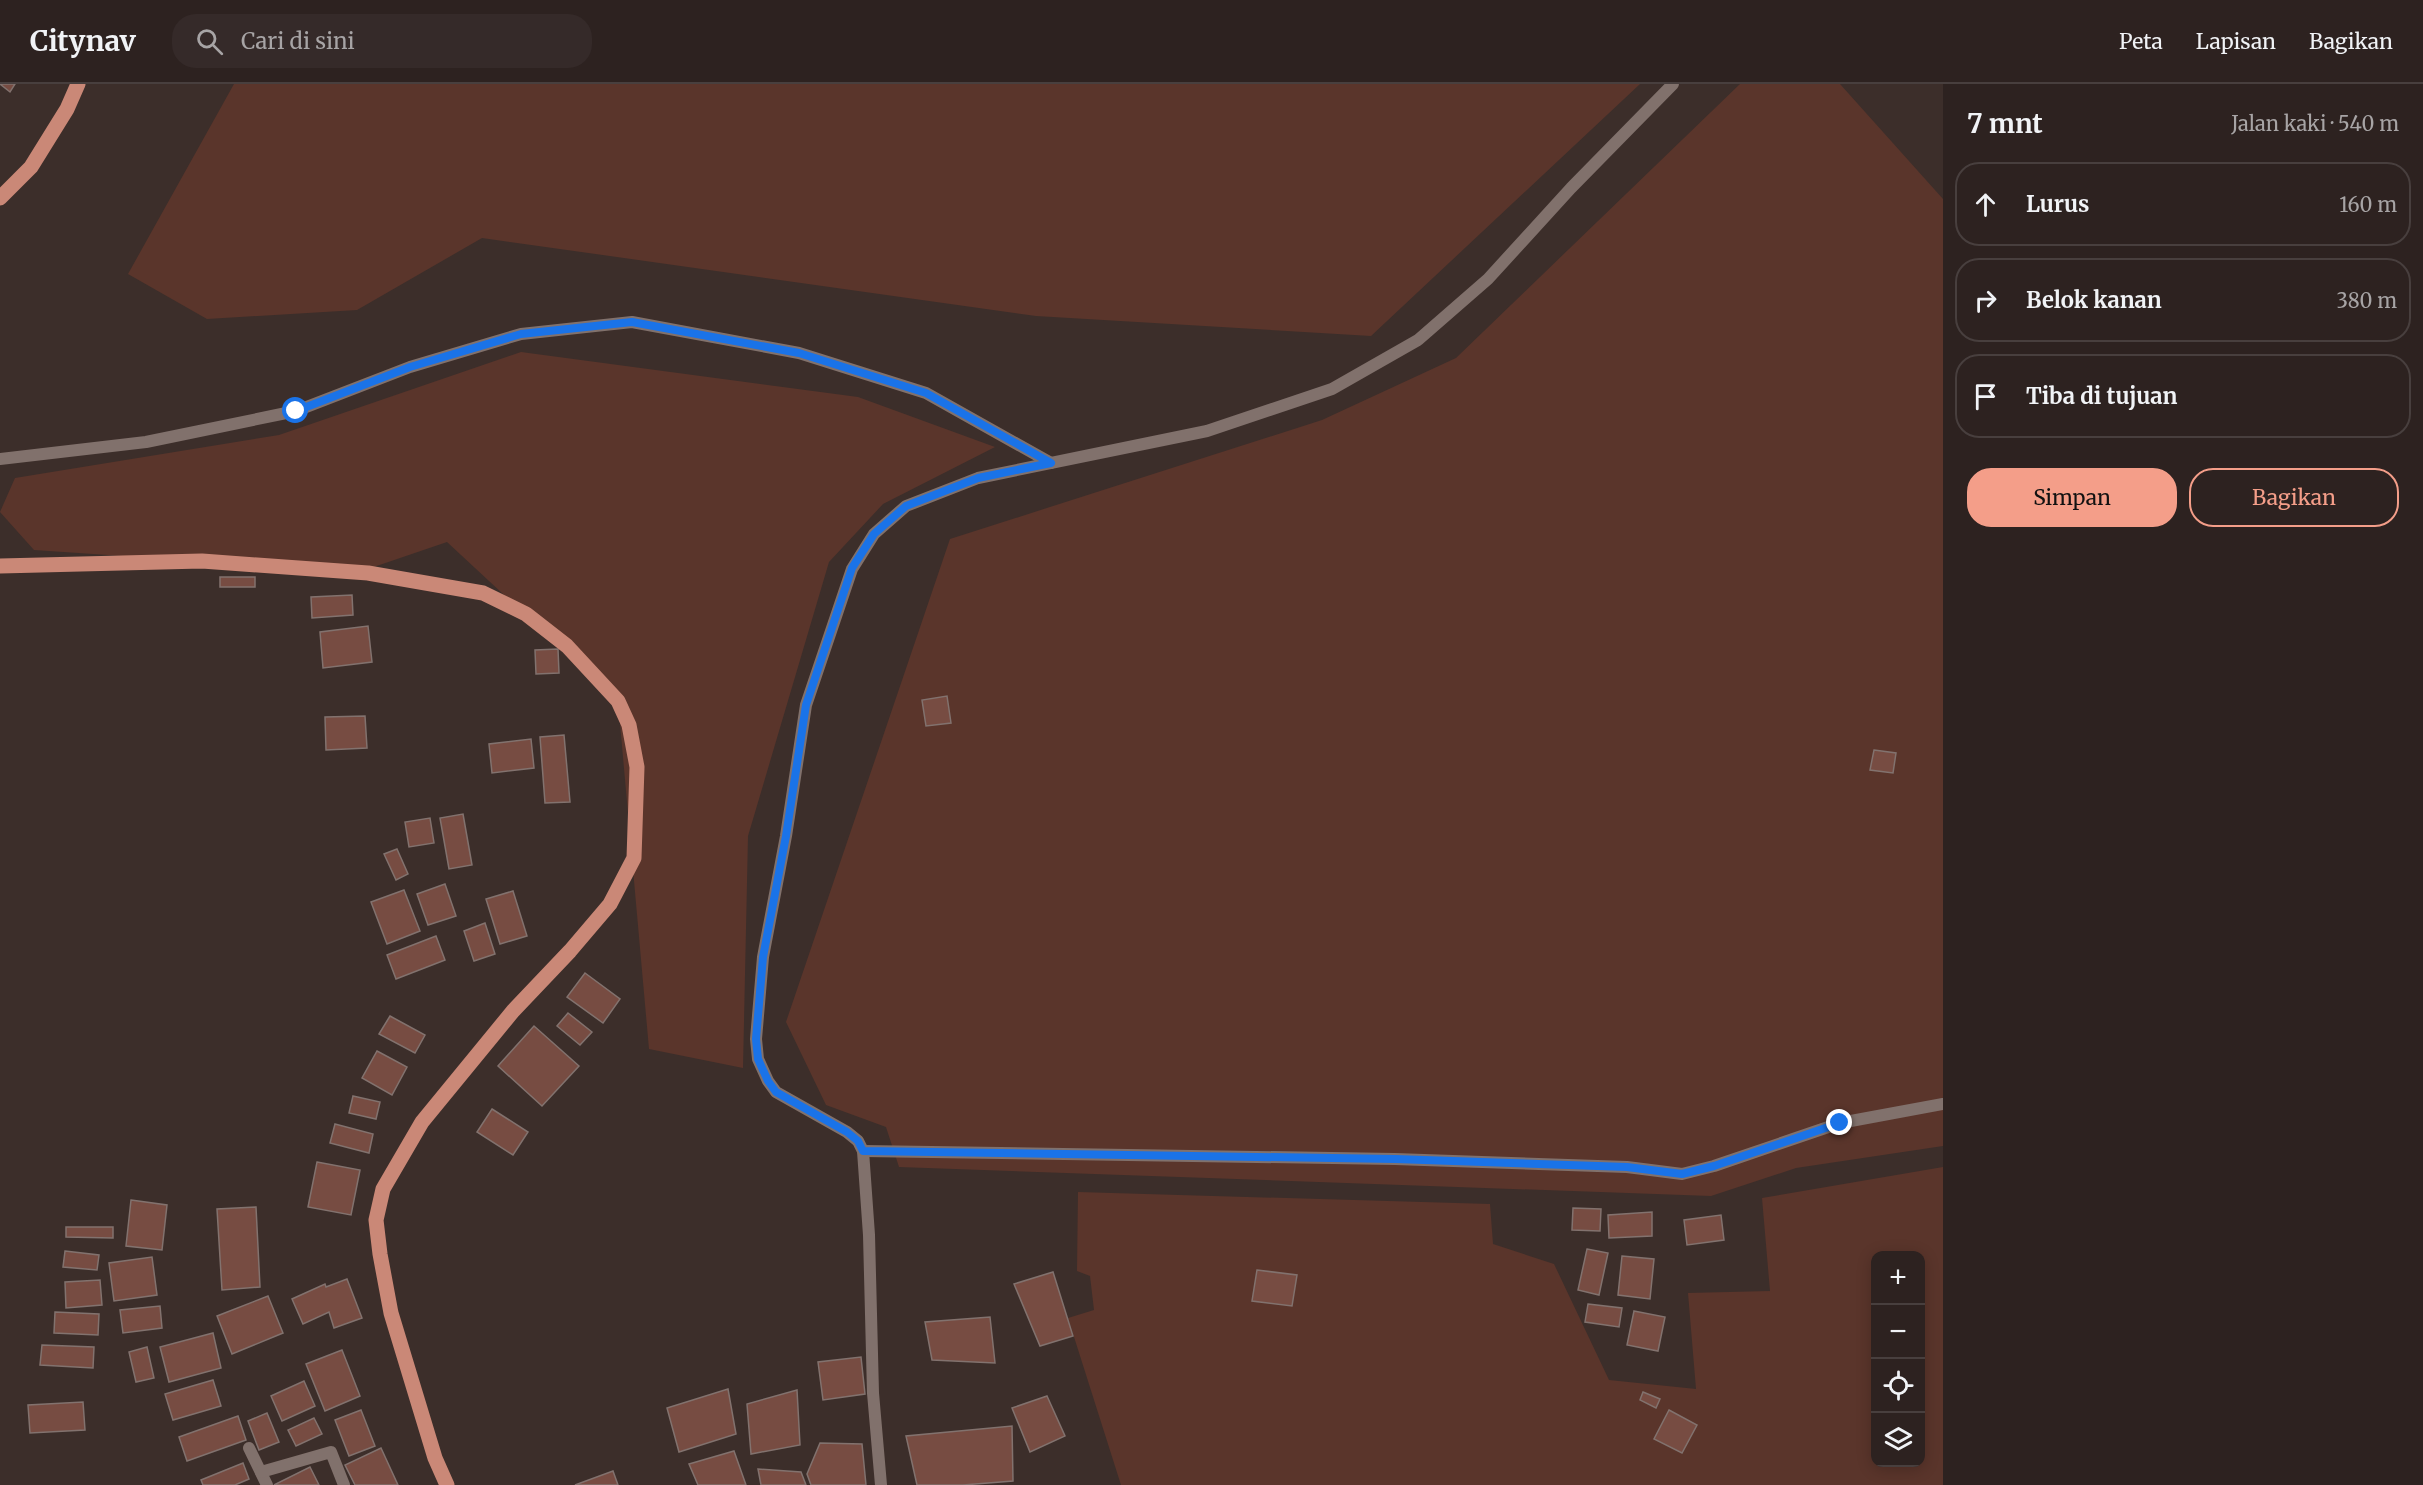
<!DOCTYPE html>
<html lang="id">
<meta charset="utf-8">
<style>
body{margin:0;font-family:Merriweather,serif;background:#352a29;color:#f1f3f6}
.controls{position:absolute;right:18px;bottom:18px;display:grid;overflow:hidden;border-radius:12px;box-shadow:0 3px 15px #0003}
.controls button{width:54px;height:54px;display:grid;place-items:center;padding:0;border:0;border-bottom:2px solid #483f3e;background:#2d2220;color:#f1f3f6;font:30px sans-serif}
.stop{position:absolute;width:18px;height:18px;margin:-14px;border:4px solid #1a73e8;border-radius:50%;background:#fff}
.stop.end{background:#1a73e8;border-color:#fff;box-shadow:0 2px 6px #0008}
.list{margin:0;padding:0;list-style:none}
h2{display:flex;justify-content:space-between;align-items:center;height:78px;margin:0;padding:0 24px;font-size:26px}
h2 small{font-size:20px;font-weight:400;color:#a7a4a5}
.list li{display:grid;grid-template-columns:39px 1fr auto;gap:18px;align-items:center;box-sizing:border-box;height:84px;margin:0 12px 12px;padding:0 12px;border:2px solid #483f3e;border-radius:24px}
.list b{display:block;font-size:22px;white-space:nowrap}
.list em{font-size:20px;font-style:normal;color:#a7a4a5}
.actions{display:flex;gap:12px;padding:18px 24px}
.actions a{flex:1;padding:14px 0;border:2px solid #f49e89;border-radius:24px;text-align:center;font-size:21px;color:#f49e89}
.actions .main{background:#f49e89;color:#111}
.icon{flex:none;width:33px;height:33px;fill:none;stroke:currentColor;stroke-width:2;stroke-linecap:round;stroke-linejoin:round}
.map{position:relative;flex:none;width:1943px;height:1401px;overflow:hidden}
header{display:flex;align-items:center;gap:36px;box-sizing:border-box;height:84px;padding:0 30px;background:#2d2220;border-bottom:2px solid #483f3e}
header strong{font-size:28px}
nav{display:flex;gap:33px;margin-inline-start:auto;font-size:21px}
.search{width:420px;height:54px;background:#352a29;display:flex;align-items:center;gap:15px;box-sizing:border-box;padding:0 21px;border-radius:24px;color:#a7a4a5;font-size:22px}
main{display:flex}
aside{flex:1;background:#2d2220}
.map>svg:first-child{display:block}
</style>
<header>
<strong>Citynav</strong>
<div class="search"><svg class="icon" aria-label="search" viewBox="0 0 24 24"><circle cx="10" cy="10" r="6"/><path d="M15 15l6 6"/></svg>Cari di sini</div>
<nav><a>Peta</a><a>Lapisan</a><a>Bagikan</a></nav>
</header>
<main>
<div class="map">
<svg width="1943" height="1401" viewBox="0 0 1943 1401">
<rect width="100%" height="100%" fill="#3c2e2a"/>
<g fill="#5a352b" fill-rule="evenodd">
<path d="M234,0H1640L1371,252L1036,232L482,154L357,226L207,235L128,190Z"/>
<path d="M1740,0H1840L1943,115V1062L1796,1084L1711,1112L899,1083L886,1043L826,1021L786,938L950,455L1322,336L1456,274Z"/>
<path d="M521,268L858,313L995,363L883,420L829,478L748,752L743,984L649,965L618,617L447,458L359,488L34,466L0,428L15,394L279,351Z"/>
<path d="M1943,1083V1401H1121L1068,1234L1094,1226L1090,1192L1077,1187L1078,1108L1490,1120L1493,1160L1554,1180L1609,1296L1696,1305L1688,1209L1770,1207L1762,1114ZM1876,1172H1920V1378H1876Z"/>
</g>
<g fill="#774c42" stroke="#82726e" stroke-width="1.5">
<path d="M0,0H15L10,8Z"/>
<rect x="220" y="493" width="35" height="10"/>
<path d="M352,511L353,531L312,534L311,513Z"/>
<path d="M368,542L372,578L323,584L320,548Z"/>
<path d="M558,565L559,589L536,590L535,566Z"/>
<path d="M947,612L951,639L926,642L922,616Z"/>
<path d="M365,632L367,664L326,666L325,633Z"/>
<path d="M564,651L570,718L545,719L540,653Z"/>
<path d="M531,655L534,684L492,689L489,660Z"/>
<path d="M1874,666L1896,669L1893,689L1870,686Z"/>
<path d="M463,730L472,781L449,785L440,734Z"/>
<path d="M430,734L434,759L409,763L405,738Z"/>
<path d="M397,765L408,790L396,796L384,770Z"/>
<path d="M445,800L456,832L428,841L417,810Z"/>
<path d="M404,806L420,847L387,860L371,818Z"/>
<path d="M513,807L527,852L500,860L486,815Z"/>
<path d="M485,839L495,870L474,877L464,847Z"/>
<path d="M436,852L445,876L396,895L387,871Z"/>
<path d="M585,889L620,915L603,939L567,913Z"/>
<path d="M568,929L592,948L580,961L557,942Z"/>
<path d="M390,932L425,951L415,969L379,950Z"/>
<path d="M534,942L579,982L542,1022L498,982Z"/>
<path d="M377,967L407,983L392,1011L362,994Z"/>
<path d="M353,1012L380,1018L376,1035L349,1029Z"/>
<path d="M492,1025L528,1048L513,1071L477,1048Z"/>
<path d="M335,1040L373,1050L369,1069L330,1059Z"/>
<path d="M317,1078L360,1086L351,1131L308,1123Z"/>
<path d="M131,1116L167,1121L162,1166L126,1162Z"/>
<path d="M256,1123L260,1203L222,1206L217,1125Z"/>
<path d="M1573,1124L1601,1125L1600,1147L1572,1146Z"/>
<path d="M1652,1128V1152L1609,1154L1608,1131Z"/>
<path d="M1721,1131L1724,1156L1687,1161L1684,1136Z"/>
<path d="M66,1143H113V1154L66,1153Z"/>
<path d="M1587,1165L1608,1169L1599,1211L1578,1206Z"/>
<path d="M65,1167L99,1171L97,1186L63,1183Z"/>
<path d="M1622,1172L1654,1175L1650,1215L1618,1211Z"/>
<path d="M152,1173L157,1211L114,1217L109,1179Z"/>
<path d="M1257,1186L1297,1191L1292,1222L1252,1217Z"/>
<path d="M1053,1188L1073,1252L1040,1262L1014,1200Z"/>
<path d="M347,1195L362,1234L334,1244L329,1228L303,1240L292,1215L325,1200L326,1203Z"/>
<path d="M100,1196L102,1221L66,1224L65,1198Z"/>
<path d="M268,1212L283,1249L232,1270L217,1232Z"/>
<path d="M1588,1220L1622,1224L1619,1243L1585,1238Z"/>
<path d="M160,1222L162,1244L123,1249L120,1226Z"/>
<path d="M1634,1227L1665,1233L1658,1267L1627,1261Z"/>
<path d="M55,1228L99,1230L98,1251L54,1249Z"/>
<path d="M990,1233L995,1279L932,1276L925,1238Z"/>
<path d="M213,1249L221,1284L169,1298L160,1263Z"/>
<path d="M42,1261L94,1263L93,1284L40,1281Z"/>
<path d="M147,1263L154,1294L136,1298L129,1268Z"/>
<path d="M342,1266L360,1312L325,1327L306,1280Z"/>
<path d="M861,1273L865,1310L823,1316L818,1278Z"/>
<path d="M213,1296L221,1322L173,1336L165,1310Z"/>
<path d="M304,1297L315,1322L282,1337L271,1312Z"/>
<path d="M728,1305L736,1350L679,1368L667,1324Z"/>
<path d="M797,1306L800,1361L751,1370L747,1320Z"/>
<path d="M1643,1308L1660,1315L1656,1324L1640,1316Z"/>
<path d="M1047,1312L1065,1352L1030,1368L1012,1324Z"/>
<path d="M83,1318L85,1346L30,1349L28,1321Z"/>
<path d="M361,1326L375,1362L349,1372L335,1336Z"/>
<path d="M1669,1326L1697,1341L1682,1369L1654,1355Z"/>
<path d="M267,1329L279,1358L259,1366L248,1337Z"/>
<path d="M238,1332L246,1356L187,1377L179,1353Z"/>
<path d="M314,1334L322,1350L296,1362L288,1346Z"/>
<path d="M1012,1342L1013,1397L963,1401H917L906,1352Z"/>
<path d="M820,1359L862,1360L866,1401H811L807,1390Z"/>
<path d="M381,1364L398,1401H355L345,1381Z"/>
<path d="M734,1367L746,1401H698L689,1380Z"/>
<path d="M243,1379L249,1395L235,1401H203L201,1396Z"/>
<path d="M310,1383L319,1401H274Z"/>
<path d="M758,1385L801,1388L806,1401H761Z"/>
<path d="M613,1387L618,1401H575Z"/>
</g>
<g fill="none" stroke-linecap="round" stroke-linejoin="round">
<g stroke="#81716c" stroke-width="12">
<path d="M0,375L146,358L296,327L410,283L521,250L632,238L799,269L926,309L1051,379"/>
<path d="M863,1067L1395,1075L1627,1083L1682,1090L1714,1082L1840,1039L1943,1020"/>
<path d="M249,1364L267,1401"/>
<path d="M261,1388L331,1368L344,1401"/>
<path d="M881,1401L873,1309L869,1151L863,1067L858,1057L847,1048L776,1008L768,997L758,975L756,955L763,873L786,752L806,621L852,485L874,450L906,422L978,394L1207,347L1332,305L1418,256L1488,195L1571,104L1673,0"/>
</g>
<g stroke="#ca8877" stroke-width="15">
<path d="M0,114L31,83L67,25L78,0"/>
<path d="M0,482L202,477L368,489L483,509L526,530L567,562L618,617L629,641L637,683L634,774L610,820L570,867L513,927L422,1038L383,1105L376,1136L380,1170L391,1229L435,1374L447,1401"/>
</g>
</g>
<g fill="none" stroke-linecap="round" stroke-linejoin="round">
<path stroke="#1a73e8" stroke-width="8" d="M296,327L410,283L521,250L632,238L799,269L926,309L1051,379L978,394L906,422L874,450L852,484L806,621L786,752L763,873L756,955L758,975L768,997L776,1008L847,1048L858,1057L863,1067L1395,1075L1627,1083L1682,1090L1714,1082L1840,1039"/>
</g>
</svg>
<div class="controls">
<button>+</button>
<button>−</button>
<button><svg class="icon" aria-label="locate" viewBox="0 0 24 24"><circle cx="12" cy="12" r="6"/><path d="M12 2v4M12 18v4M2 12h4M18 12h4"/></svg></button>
<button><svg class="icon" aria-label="layers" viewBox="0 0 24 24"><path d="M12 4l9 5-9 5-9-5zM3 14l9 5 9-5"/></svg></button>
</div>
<div class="stop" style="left:296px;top:327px"></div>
<div class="stop end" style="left:1840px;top:1039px"></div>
</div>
<aside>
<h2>7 mnt<small>Jalan kaki · 540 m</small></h2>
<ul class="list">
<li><svg class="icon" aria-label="ahead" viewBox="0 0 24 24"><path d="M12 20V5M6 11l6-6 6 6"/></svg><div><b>Lurus</b></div><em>160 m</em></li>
<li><svg class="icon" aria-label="right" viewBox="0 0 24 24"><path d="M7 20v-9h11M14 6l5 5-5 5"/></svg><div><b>Belok kanan</b></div><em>380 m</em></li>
<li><svg class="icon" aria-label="arrive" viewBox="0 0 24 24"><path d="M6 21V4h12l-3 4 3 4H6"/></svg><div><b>Tiba di tujuan</b></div></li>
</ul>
<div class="actions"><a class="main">Simpan</a><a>Bagikan</a></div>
</aside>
</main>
